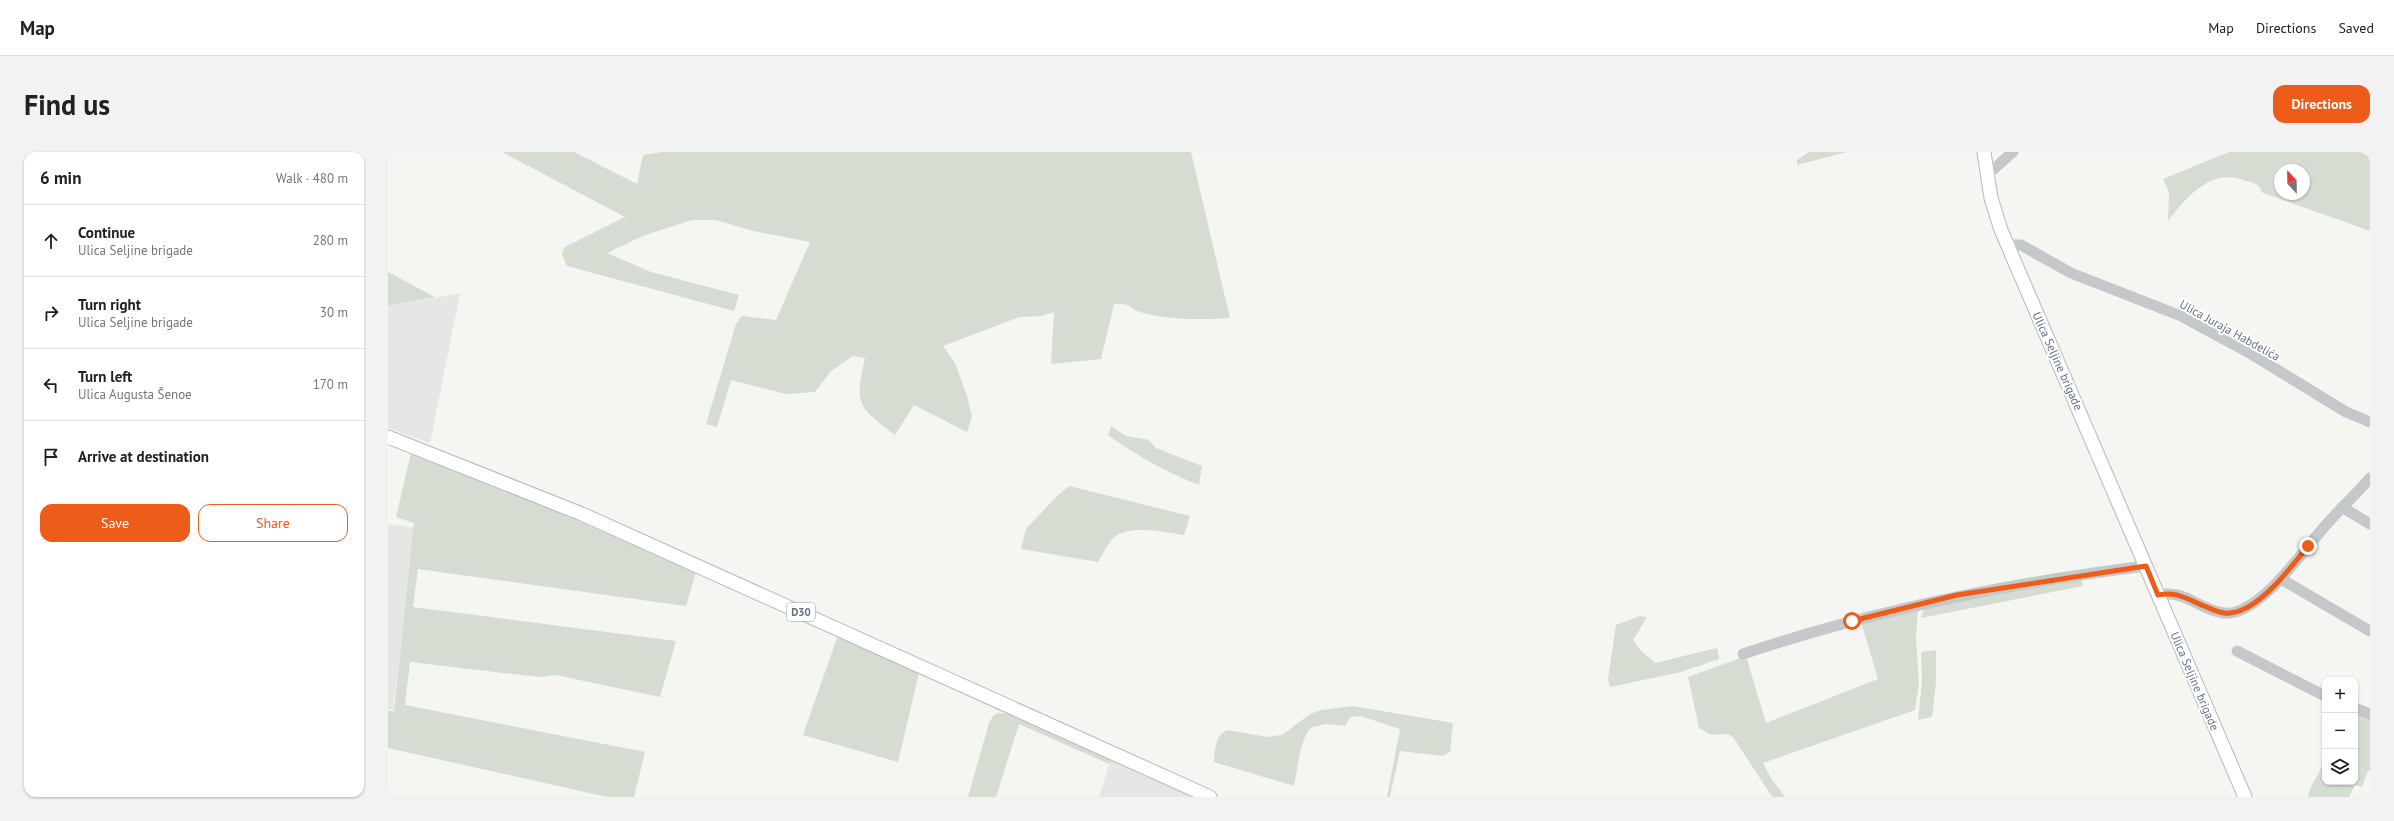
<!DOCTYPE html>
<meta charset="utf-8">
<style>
body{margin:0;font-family:"PT Sans",sans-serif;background:#f2f2f2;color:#202124}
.controls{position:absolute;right:12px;bottom:12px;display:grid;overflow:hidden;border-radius:8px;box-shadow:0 1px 3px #0004}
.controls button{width:36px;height:36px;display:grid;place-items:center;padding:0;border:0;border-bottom:1px solid #e0e0e0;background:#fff;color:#202124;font:20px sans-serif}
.compass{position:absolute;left:1886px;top:12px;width:36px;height:36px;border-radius:50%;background:#fff;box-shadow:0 1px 3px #0004;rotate:338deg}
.stop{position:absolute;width:12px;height:12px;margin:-9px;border:3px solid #ed5c19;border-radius:50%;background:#fff}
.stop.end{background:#ed5c19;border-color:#fff;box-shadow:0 1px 4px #0008}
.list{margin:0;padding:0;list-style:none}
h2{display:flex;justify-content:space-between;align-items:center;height:52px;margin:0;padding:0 16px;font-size:17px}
h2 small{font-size:13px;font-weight:400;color:#757577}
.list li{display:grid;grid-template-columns:26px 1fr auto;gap:12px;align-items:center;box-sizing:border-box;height:72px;padding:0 16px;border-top:1px solid #e0e0e0}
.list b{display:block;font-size:15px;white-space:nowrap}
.list p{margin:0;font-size:13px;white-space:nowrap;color:#757577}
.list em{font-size:13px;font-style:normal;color:#757577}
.actions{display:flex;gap:8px;padding:12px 16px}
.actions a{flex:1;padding:9px 0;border:1px solid #ed5c19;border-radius:12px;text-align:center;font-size:14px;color:#ed5c19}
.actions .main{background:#ed5c19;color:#fff}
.icon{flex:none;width:22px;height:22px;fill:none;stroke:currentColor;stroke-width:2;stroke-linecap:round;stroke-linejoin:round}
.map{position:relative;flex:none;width:1982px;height:645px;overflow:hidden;border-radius:12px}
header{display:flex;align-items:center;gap:24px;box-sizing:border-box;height:56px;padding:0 20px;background:#fff;border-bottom:1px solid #e0e0e0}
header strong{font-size:19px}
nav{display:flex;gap:22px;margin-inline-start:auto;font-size:14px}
.intro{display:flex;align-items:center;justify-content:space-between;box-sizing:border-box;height:96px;padding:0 24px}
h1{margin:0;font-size:28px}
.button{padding:10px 18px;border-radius:12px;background:#ed5c19;color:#fff;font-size:14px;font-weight:700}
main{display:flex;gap:24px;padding:0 24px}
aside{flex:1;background:#fff;border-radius:12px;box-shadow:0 1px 3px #0004}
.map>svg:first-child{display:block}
</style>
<header>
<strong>Map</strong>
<nav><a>Map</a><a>Directions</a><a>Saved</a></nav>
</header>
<div class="intro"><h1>Find us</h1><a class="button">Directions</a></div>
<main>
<aside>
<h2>6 min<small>Walk · 480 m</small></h2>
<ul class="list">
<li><svg class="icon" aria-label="ahead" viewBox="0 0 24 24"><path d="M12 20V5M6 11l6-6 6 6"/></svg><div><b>Continue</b><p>Ulica Seljine brigade</p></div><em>280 m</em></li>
<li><svg class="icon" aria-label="right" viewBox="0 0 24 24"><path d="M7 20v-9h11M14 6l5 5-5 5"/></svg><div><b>Turn right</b><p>Ulica Seljine brigade</p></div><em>30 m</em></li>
<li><svg class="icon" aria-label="left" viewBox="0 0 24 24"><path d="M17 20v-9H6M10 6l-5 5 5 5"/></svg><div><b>Turn left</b><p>Ulica Augusta Šenoe</p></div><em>170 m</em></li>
<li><svg class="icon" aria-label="arrive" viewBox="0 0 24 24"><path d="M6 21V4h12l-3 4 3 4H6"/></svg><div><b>Arrive at destination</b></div></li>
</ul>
<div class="actions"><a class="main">Save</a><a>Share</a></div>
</aside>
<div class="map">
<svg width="1982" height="645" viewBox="0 0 1982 645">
<rect width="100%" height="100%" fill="#f5f5f1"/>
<g fill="#e6e7e5">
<path d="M72,141L42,291L0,276V154Z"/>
<path d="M0,372L28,376L5,558L0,557Z"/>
<path d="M723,606L805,645H711Z"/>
</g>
<g fill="#d5ddd2" fill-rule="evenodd">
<path d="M114,0H186L249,32L255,3L274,0H803L842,166C816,168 777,168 752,160C739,156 745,151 726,152L713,207L663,212L666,160L653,164L631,165L555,194L567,211L579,244L584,265L579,280L526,253L507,283C470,255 466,253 477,206L465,204L443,219L427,240L398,242L343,228L329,275L318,272L348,172L354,164L388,168L422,90L365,79L328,68H304L257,83L219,101L263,120L351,143L346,159L179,114L174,102L177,95L237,65Z"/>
<path d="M1421,0H1459L1409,13V8Z"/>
<path d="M1841,0H1982V79L1873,40V37C1868,30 1863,31 1855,28C1822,16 1798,46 1780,69L1781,40L1775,27ZM1892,18H1916V42H1892Z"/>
<path d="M0,120L47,145L0,154Z"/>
<path d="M723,274L738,284L761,288L768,296L814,314L811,333C778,320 749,304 720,283Z"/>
<path d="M23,301L92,326L308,420L298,454L30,417L25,455L288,489L272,545L168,523L151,525L22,510L17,553L257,600L246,645H219L0,596V559H6L26,371L8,365Z"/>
<path d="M681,334L802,364L796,383C777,380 738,371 723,388C718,395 714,403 710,410L633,397L638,377L668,345Z"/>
<path d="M1693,425L1695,434L1533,466L1537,454Z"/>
<path d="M1530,454L1528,486L1531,531L1527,558L1375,611L1383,626L1397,645H1385L1383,643L1345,585L1340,582L1323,583L1311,576L1300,525L1358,504L1378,571L1490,527L1473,470Z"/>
<path d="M1252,464L1259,465L1245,488L1252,498L1267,511L1329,496L1331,507L1293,520L1222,535L1220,527L1228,473Z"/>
<path d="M450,483L531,521L510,610L415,583Z"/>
<path d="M1548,498V530L1544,565L1530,568L1534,530L1533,500Z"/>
<path d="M965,554L1065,571L1062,600L1055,604L1012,599L1002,645H999L1012,577L973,564L962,565L957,574L938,572L922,576C911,592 910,615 906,634L826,610C827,598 827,582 840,578L879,585L894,583L922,562L933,558Z"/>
<path d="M610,561L625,562L723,606L721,612L631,572L608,645H580L601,571L605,564Z"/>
<path d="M1967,561L1982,566V619H1980L1974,635L1967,633L1961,645H1920L1922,637L1937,609V630H1967Z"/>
</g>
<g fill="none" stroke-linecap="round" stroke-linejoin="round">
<g stroke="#b5b9bd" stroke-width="15">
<g id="major">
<path d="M1596,0L1603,46L1613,78L1857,645"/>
<path d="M0,285L194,362L822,645"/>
</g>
</g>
<g stroke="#c4c8cb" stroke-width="11">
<path d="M1599,23L1625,0"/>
<path d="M1619,93H1633L1683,121L1793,164L1865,203L1958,260L1982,270"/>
<path d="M1954,355L1982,372"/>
<path d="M1893,427L1982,479"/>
<path d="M1770,443C1798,437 1811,458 1836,461C1871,465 1917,396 1938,373C1952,357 1968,342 1982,326"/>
<path d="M1849,499L1937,544"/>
<path d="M1355,502C1486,458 1621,431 1758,414"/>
<path d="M1967,556L1982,562"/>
</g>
<use href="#major" stroke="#fff" stroke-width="13"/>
</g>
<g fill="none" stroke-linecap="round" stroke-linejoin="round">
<path stroke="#ed5c19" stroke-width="5" d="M1464,469L1569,443L1758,414L1770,443C1789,439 1799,447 1816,454C1822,456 1829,460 1836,461C1867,465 1903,415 1920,394"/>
</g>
<g text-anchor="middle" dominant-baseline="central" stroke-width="4" stroke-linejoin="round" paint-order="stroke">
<rect fill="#fff" stroke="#919ca9" stroke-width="1" x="399" y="451" width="28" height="18" rx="3"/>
<g font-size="11" font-weight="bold" fill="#627284">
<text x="413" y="460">D30</text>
</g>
<g font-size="12" fill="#627284" stroke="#fff">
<text transform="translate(1842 178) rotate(29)">Ulica Juraja Habdelića</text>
<text transform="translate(1670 209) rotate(66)">Ulica Seljine brigade</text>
<text transform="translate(1807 529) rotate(67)">Ulica Seljine brigade</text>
</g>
</g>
</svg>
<div class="controls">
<button>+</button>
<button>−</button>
<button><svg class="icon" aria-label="layers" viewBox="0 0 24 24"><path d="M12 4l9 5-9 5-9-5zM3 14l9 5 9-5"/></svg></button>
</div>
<svg class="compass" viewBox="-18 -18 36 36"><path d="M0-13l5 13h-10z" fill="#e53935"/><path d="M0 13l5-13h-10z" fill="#757577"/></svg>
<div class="stop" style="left:1464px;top:469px"></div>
<div class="stop end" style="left:1920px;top:394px"></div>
</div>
</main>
